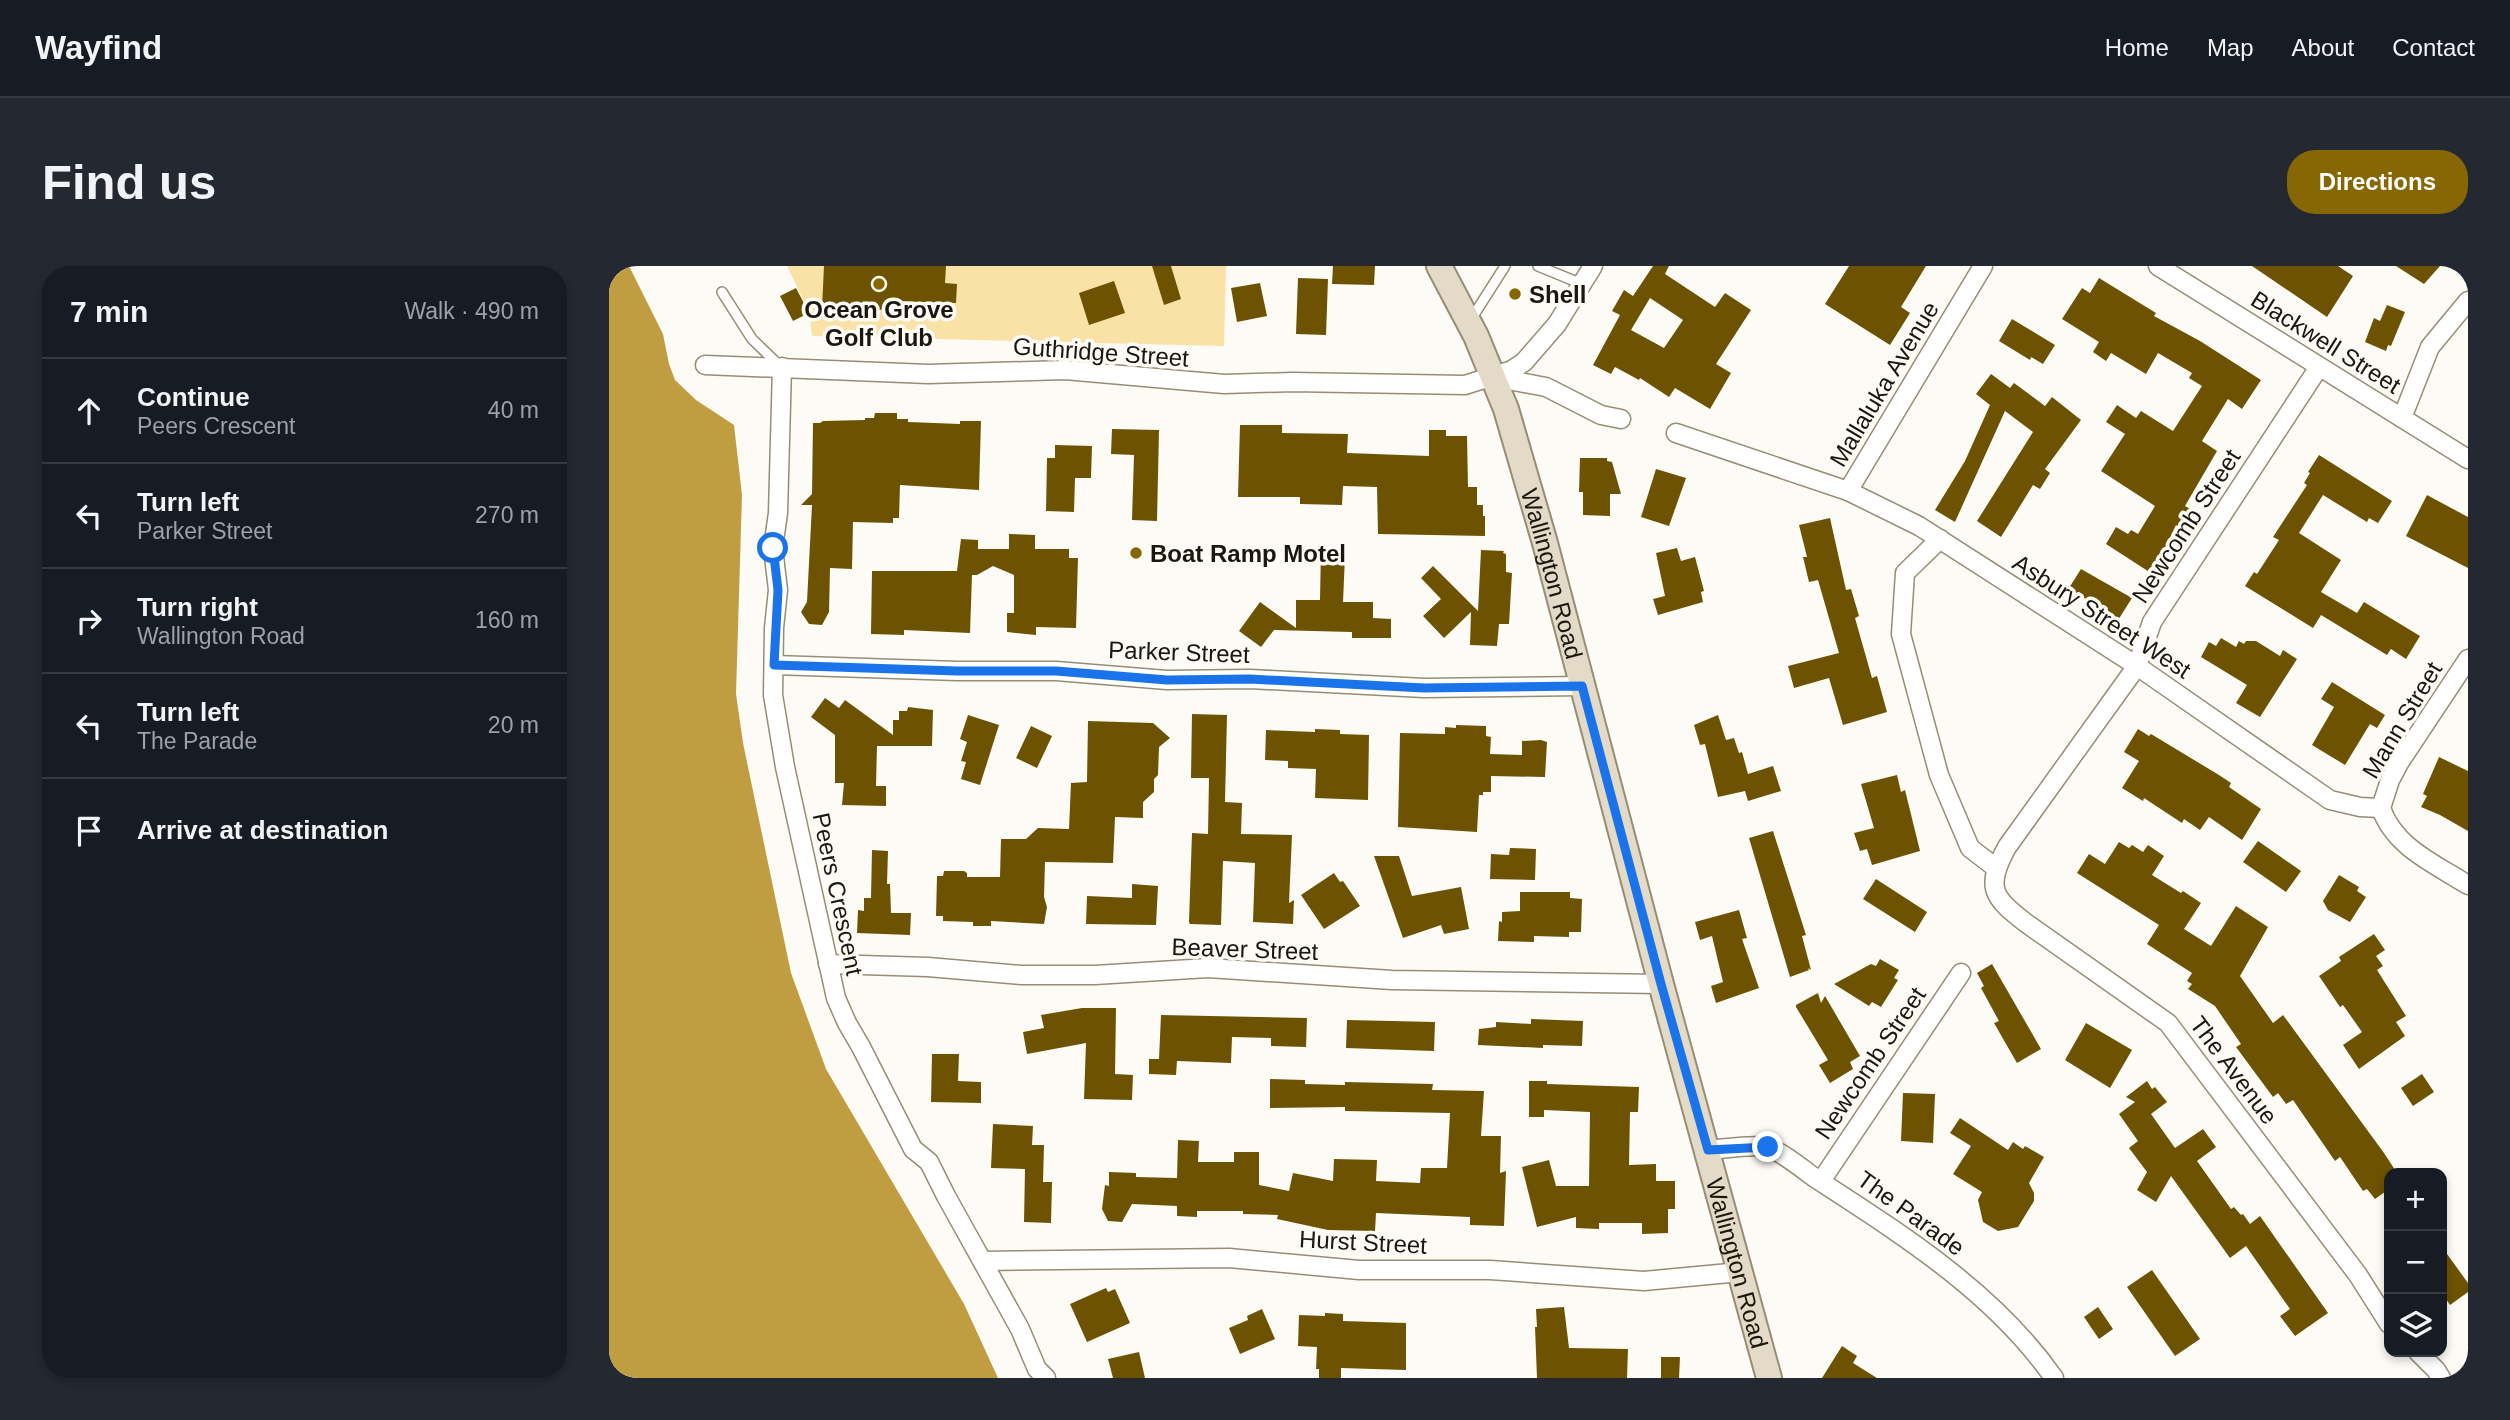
<!DOCTYPE html>
<meta charset="utf-8">
<style>
body{margin:0;font-family:Arial,sans-serif;background:#242831;color:#f1f3f6}
.controls{position:absolute;right:21px;bottom:21px;display:grid;overflow:hidden;border-radius:14px;box-shadow:0 4px 10px #0003}
.controls button{width:63px;height:63px;display:grid;place-items:center;padding:0;border:0;border-bottom:2px solid #363941;background:#171b24;color:#f1f3f6;font:35px sans-serif}
.stop{position:absolute;width:21px;height:21px;margin:-16px;border:5px solid #1a73e8;border-radius:50%;background:#fff}
.stop.end{background:#1a73e8;border-color:#fff;box-shadow:0 2px 7px #0008}
.list{margin:0;padding:0;list-style:none}
h2{display:flex;justify-content:space-between;align-items:center;height:91px;margin:0;padding:0 28px;font-size:30px}
h2 small{font-size:23px;font-weight:400;color:#9ea1a6}
.list li{display:grid;grid-template-columns:46px 1fr auto;gap:21px;align-items:center;box-sizing:border-box;height:105px;padding:0 28px;border-top:2px solid #363941}
.list b{display:block;font-size:26px;white-space:nowrap}
.list p{margin:0;font-size:23px;white-space:nowrap;color:#9ea1a6}
.list em{font-size:23px;font-style:normal;color:#9ea1a6}
.icon{flex:none;width:38px;height:38px;fill:none;stroke:currentColor;stroke-width:2;stroke-linecap:round;stroke-linejoin:round}
.map{position:relative;flex:none;width:1859px;height:1112px;overflow:hidden;border-radius:28px}
header{display:flex;align-items:center;gap:42px;box-sizing:border-box;height:98px;padding:0 35px;background:#171b24;border-bottom:2px solid #363941}
header strong{font-size:33px}
nav{display:flex;gap:38px;margin-inline-start:auto;font-size:24px}
.intro{display:flex;align-items:center;justify-content:space-between;box-sizing:border-box;height:168px;padding:0 42px}
h1{margin:0;font-size:49px}
.button{padding:18px 32px;border-radius:28px;background:#876703;color:#fff;font-size:24px;font-weight:700}
main{display:flex;gap:42px;padding:0 42px}
aside{flex:1;background:#171b24;border-radius:28px;box-shadow:0 4px 10px #0003}
.map>svg:first-child{display:block}
</style>
<header>
<strong>Wayfind</strong>
<nav><a>Home</a><a>Map</a><a>About</a><a>Contact</a></nav>
</header>
<div class="intro"><h1>Find us</h1><a class="button">Directions</a></div>
<main>
<aside>
<h2>7 min<small>Walk · 490 m</small></h2>
<ul class="list">
<li><svg class="icon" aria-label="ahead" viewBox="0 0 24 24"><path d="M12 20V5M6 11l6-6 6 6"/></svg><div><b>Continue</b><p>Peers Crescent</p></div><em>40 m</em></li>
<li><svg class="icon" aria-label="left" viewBox="0 0 24 24"><path d="M17 20v-9H6M10 6l-5 5 5 5"/></svg><div><b>Turn left</b><p>Parker Street</p></div><em>270 m</em></li>
<li><svg class="icon" aria-label="right" viewBox="0 0 24 24"><path d="M7 20v-9h11M14 6l5 5-5 5"/></svg><div><b>Turn right</b><p>Wallington Road</p></div><em>160 m</em></li>
<li><svg class="icon" aria-label="left" viewBox="0 0 24 24"><path d="M17 20v-9H6M10 6l-5 5 5 5"/></svg><div><b>Turn left</b><p>The Parade</p></div><em>20 m</em></li>
<li><svg class="icon" aria-label="arrive" viewBox="0 0 24 24"><path d="M6 21V4h12l-3 4 3 4H6"/></svg><div><b>Arrive at destination</b></div></li>
</ul>
</aside>
<div class="map">
<svg width="1859" height="1112" viewBox="0 0 1859 1112">
<rect width="100%" height="100%" fill="#fdfbf6"/>
<path fill="#fae1a6" d="M178,0H617L615,80L203,70L200,46Z"/>
<path fill="#c19d42" d="M0,0H20L54,68L60,98L66,114L87,134L125,159L133,229L127,428L134,477L182,707L217,803L355,1038L389,1112H0Z"/>
<g fill="#6d5301" fill-rule="evenodd">
<path d="M215,0H337L336,17L348,18L347,37L281,35L280,44L213,42Z"/>
<path d="M543,0H562L572,33L555,39Z"/>
<path d="M724,0H766L765,19L723,18Z"/>
<path d="M1044,0H1060L1056,8L1106,41L1116,27L1142,44L1107,98L1122,107L1101,143L1066,122L1060,131L1031,112L1030,114L1006,101L1002,108L984,99L1011,49L1003,45L1015,24L1024,30ZM1041,32L1074,54L1055,82L1022,64Z"/>
<path d="M1240,0H1317L1292,41L1301,47L1281,79L1216,38Z"/>
<path d="M1643,0H1729L1744,10L1718,51Z"/>
<path d="M1787,0H1831L1815,18Z"/>
<path d="M689,12L719,13L717,69L687,68Z"/>
<path d="M1490,12L1547,47L1545,50L1591,75L1652,114L1633,143L1619,133L1593,175L1608,185L1576,240L1583,244L1572,262L1567,259L1551,293L1554,295L1545,309L1497,278L1507,261L1519,268L1522,264L1529,268L1546,240L1492,205L1516,168L1497,156L1508,139L1527,152L1532,145L1564,165L1593,120L1580,112L1583,107L1549,87L1537,108L1502,87L1497,95L1484,86L1490,76L1453,53L1473,22L1481,27Z"/>
<path d="M505,15L516,47L480,59L470,27Z"/>
<path d="M651,17L658,50L628,56L622,22Z"/>
<path d="M187,22L200,47L184,55L171,30Z"/>
<path d="M1778,39L1796,46L1782,80L1779,79L1777,85L1756,76L1765,52L1771,55Z"/>
<path d="M1403,53L1446,79L1434,98L1422,91L1421,94L1390,75Z"/>
<path d="M1382,108L1401,122L1405,117L1436,140L1443,131L1472,154L1436,203L1441,207L1431,223L1424,219L1392,271L1368,255L1424,166L1396,145L1346,256L1326,244L1356,195L1381,139L1367,128Z"/>
<path d="M266,147H288V153H299V156L351,158V155H372L370,224L291,219L290,252H284V257L244,256L243,303L221,302L220,346L213,359L200,358L192,346L198,336L203,239H192L203,228L204,157H211L214,155L256,154V152H265Z"/>
<path d="M631,159H673V167L739,168L738,187L820,190V164H837V170H858L859,221H868V239H874V250H876V270L769,268L768,221L734,220L733,239L691,238V231H629Z"/>
<path d="M503,163L550,164L548,255L523,254L525,189L502,188Z"/>
<path d="M446,179L483,180L482,212H466L465,246L437,245L438,192H446Z"/>
<path d="M1710,189L1783,235L1769,257L1760,252L1758,256L1714,229L1690,267L1732,294L1712,326L1748,347L1755,336L1811,370L1797,393L1782,383L1778,389L1712,349L1704,362L1636,320L1645,306L1648,308L1670,274L1664,271L1698,219L1695,217L1701,207L1699,206Z"/>
<path d="M971,192H998V195L1003,196L1012,228H1001V250L974,249V226H970Z"/>
<path d="M1047,203L1077,212L1060,260L1032,251Z"/>
<path d="M1818,229L1859,251V302L1797,270Z"/>
<path d="M1221,252L1237,324L1242,323L1250,350L1246,352L1263,412L1268,410L1278,446L1234,459L1220,412L1185,422L1179,400L1230,387L1209,314L1200,316L1194,291H1198L1190,259Z"/>
<path d="M400,268L426,269V283H460V292H469L467,362L427,361V369L398,366V347H405V309L384,300L368,309H363L361,367L295,364V369L262,368L263,305H348L352,273L369,274V283H400Z"/>
<path d="M712,282H733V290H736L734,336H764V352L782,353V372H743V366L665,364L652,381L630,365L651,336L687,362V334H711Z"/>
<path d="M1068,282L1072,295L1086,291L1095,325L1092,326L1094,336L1049,349L1044,333L1056,330L1047,287Z"/>
<path d="M872,284L895,285L894,287L897,288V306L903,307L900,358H890L888,380L861,379L862,346L835,372L814,350L832,333L812,312L824,300L869,345Z"/>
<path d="M1472,303L1523,332L1506,359L1483,344L1486,339L1460,322Z"/>
<path d="M1612,372L1627,381L1630,375L1635,378L1637,375H1647L1671,390L1674,384L1688,393L1651,451L1627,437L1638,419L1592,391L1600,376L1607,380Z"/>
<path d="M1723,416L1776,449L1768,462L1761,458L1736,499L1703,479L1725,441L1712,433Z"/>
<path d="M216,432L230,442L236,434L284,469V454H290V445H298L299,441L324,444L323,480H268L267,520H277V540L233,539L235,517H226V469L202,451Z"/>
<path d="M583,448L618,449L616,536L633,537L632,568L683,569L680,637L685,634L684,658L644,656L646,597L614,595L612,659L581,658L580,656L583,567L599,568L600,512H582Z"/>
<path d="M359,449L390,459L371,519L352,513L357,496L352,495L358,476L351,473Z"/>
<path d="M1109,449L1117,474L1125,472L1130,487L1133,486L1139,508L1164,500L1172,525L1139,535L1136,525L1109,531L1096,478L1091,479L1085,459Z"/>
<path d="M479,455L544,457L561,472L550,481L549,509L545,513V526L534,536V552L506,551L504,597L436,596L435,631L438,641L435,658L382,655V660H364V656L334,655V650H327L328,610H334L335,605H355L358,607V611H391L392,573H417L429,562L460,563L462,517L478,516Z"/>
<path d="M847,459L877,460V470L882,471L881,488L913,489V475L932,474L938,476L936,511L882,510V526H874V529H870L868,566L789,561L791,467L836,468V461L847,462Z"/>
<path d="M422,460L443,470L428,502L407,492Z"/>
<path d="M706,463L731,464V468L760,469L759,534L706,532L707,503L679,502V495L656,494L657,464L706,466Z"/>
<path d="M1529,463L1540,470L1542,468L1610,509L1622,517L1620,521L1652,543L1633,574L1600,551L1591,564L1575,553L1573,557L1535,532L1534,535L1513,522L1530,495L1515,486Z"/>
<path d="M1830,491L1859,505V565L1831,549L1812,541L1818,530L1814,528Z"/>
<path d="M1288,509L1292,526L1296,524L1311,585L1263,599L1258,583L1251,585L1245,567L1265,562L1252,518Z"/>
<path d="M1164,565L1197,669L1193,670L1202,704L1199,702L1200,704L1181,711L1140,572Z"/>
<path d="M1649,575L1692,605L1677,626L1634,596Z"/>
<path d="M1510,576L1520,582L1523,579L1534,586L1539,579L1555,590L1543,609L1572,627L1574,625L1592,637L1575,663L1602,680L1627,640L1659,661L1631,710L1664,757L1674,749L1775,887L1788,907H1780V923L1766,933L1758,923L1754,925L1731,891L1726,895L1684,834L1677,838L1669,827L1664,831L1627,781L1632,778L1606,740L1579,723L1583,718L1578,715L1583,707L1538,678L1550,659L1468,607L1480,588L1496,598Z"/>
<path d="M901,582L927,583L926,614L881,613L882,588L900,589Z"/>
<path d="M263,584L279,585L278,618H281L282,647H302L301,669L248,667L249,644L255,645V632H262Z"/>
<path d="M765,590H790L803,630L852,621L860,663L835,668L832,659L794,672Z"/>
<path d="M725,607L731,616L734,615L751,640L715,663L692,629Z"/>
<path d="M1730,609L1750,621L1748,625L1757,631L1741,656L1719,644L1714,635Z"/>
<path d="M1267,613L1318,646L1306,666L1254,633Z"/>
<path d="M523,618L549,620L547,659L477,658L478,630L523,632Z"/>
<path d="M911,626H961V632L973,633L972,666H960V671L925,670V676L889,675L890,655L893,656V646L911,645Z"/>
<path d="M1130,644L1138,672L1133,673L1150,722L1107,737L1102,720L1114,716L1103,670L1091,674L1086,656Z"/>
<path d="M1765,668L1776,684L1767,690L1774,700L1768,704L1797,750L1787,756L1796,770L1750,803L1734,779L1753,766L1734,739L1731,741L1710,710L1732,695L1730,691Z"/>
<path d="M1271,693L1290,704L1285,712L1289,714L1272,741L1263,736L1260,740L1225,718L1262,698L1267,700Z"/>
<path d="M1383,698L1432,783L1408,797L1385,757L1390,755L1372,722L1375,720L1368,707Z"/>
<path d="M1209,727L1212,737L1216,730L1251,790L1241,796L1244,803L1221,817L1210,799L1219,794L1187,741V739Z"/>
<path d="M473,742H507L506,808L524,809L523,834L475,833L477,777L418,788L414,766L435,762L432,749Z"/>
<path d="M552,749L698,752L697,781L662,780V772L623,771L622,797L568,795L567,809L540,808V793H550Z"/>
<path d="M922,753L974,755L973,780L934,779V782L869,779L870,763L887,761V756L922,758Z"/>
<path d="M738,754L826,756L825,785L737,782Z"/>
<path d="M1477,757L1523,784L1501,822L1456,794Z"/>
<path d="M323,788H350L349,815L372,816V837L322,836Z"/>
<path d="M1813,808L1825,826L1804,840L1792,822Z"/>
<path d="M661,813L696,814V818L736,819V816L824,818L823,824L875,825L872,870H892L891,907L897,905L895,960L861,959V951L767,947L766,965L719,964L668,953L669,949L634,948V945H588V951L568,950V940L523,938L513,956L499,955L493,943L496,919L500,920V906L527,907V911L568,912L569,874L590,875L589,896H625V886H650V919L680,925L684,907L724,915L725,893L768,894L767,915L811,917L812,902H838L841,847L736,845V841L661,842Z"/>
<path d="M920,815H938V818L1030,821L1029,846H1021L1020,899L1047,898V915H1066V943H1059V967L1033,968V957H990V963L967,962V951L928,961L913,901L940,894L947,920H980L981,846L935,844V851H920Z"/>
<path d="M1538,815L1543,823L1546,821L1558,836L1542,848L1566,882L1594,863L1607,881L1588,895L1622,943L1625,941L1632,949L1634,948L1641,958L1651,950L1719,1047L1686,1070L1671,1050L1681,1043L1637,980L1621,992L1562,910L1547,936L1528,924L1538,906L1520,882L1529,875L1510,848L1526,836L1517,831Z"/>
<path d="M1294,827L1326,828L1324,877L1292,875Z"/>
<path d="M1351,852L1399,884L1404,876L1414,883L1416,880L1435,891L1420,917L1425,927V935L1409,961L1389,965L1374,956L1369,934L1373,926L1344,908L1362,880L1341,867Z"/>
<path d="M384,858L424,860L423,879H435L434,916H443L442,957L415,956L416,903L382,902Z"/>
<path d="M1833,981L1859,1017V1026L1841,1039L1833,1027Z"/>
<path d="M1543,1004L1591,1073L1566,1090L1518,1021Z"/>
<path d="M497,1022L499,1026L506,1023L521,1057L478,1076L461,1038Z"/>
<path d="M955,1041L960,1082L1019,1083L1018,1112H928L926,1061H928L927,1043Z"/>
<path d="M1489,1041L1504,1063L1490,1073L1475,1051Z"/>
<path d="M653,1043L666,1073L631,1088L620,1062L639,1054L638,1050Z"/>
<path d="M716,1047L734,1048V1055L797,1057V1104L732,1102V1112H710V1103H707L708,1081L689,1080L690,1049L716,1050Z"/>
<path d="M1233,1080L1248,1090L1244,1097L1268,1112H1213Z"/>
<path d="M530,1086L536,1112H504L499,1093Z"/>
<path d="M1052,1091H1071L1070,1112H1052Z"/>
</g>
<g fill="none" stroke-linecap="round" stroke-linejoin="round">
<g stroke="#978d75" stroke-width="12">
<g id="lane">
<path d="M929,0L973,18"/>
<path d="M113,26L143,73L172,101"/>
<path d="M861,55L896,0"/>
</g>
</g>
<g stroke="#978d75" stroke-width="21">
<g id="street">
<path d="M1549,0L1859,193"/>
<path d="M96,99L319,108L456,104L615,118L683,116L856,119L903,104L915,96L948,58L984,0"/>
<path d="M173,101L169,247L164,282L169,324L165,362L164,429L176,501L227,732L238,757L252,781L304,883L320,896L337,930L411,1063L428,1103L437,1112"/>
<path d="M1710,101L1543,356L1528,400L1398,581C1376,621 1383,631 1417,657L1559,757L1749,1009L1780,1058"/>
<path d="M884,111L937,121L992,149L1012,153"/>
<path d="M1793,152L1821,81L1859,35"/>
<path d="M1067,167L1239,225L1310,260L1528,400L1721,534L1751,541L1772,542"/>
<path d="M1239,225L1374,0"/>
<path d="M1331,273L1296,307L1292,368L1330,509L1361,582L1387,602"/>
<path d="M165,399L348,405H447L558,414L641,413L815,422L973,420"/>
<path d="M1772,542L1781,514L1790,497L1859,393"/>
<path d="M1772,542C1785,581 1826,598 1859,619"/>
<path d="M219,698L319,701L412,709H486L599,702L783,714L1052,718"/>
<path d="M1099,884C1116,883 1141,878 1157,881C1169,883 1195,904 1206,912C1292,968 1385,1026 1445,1112"/>
<path d="M1212,915L1352,707"/>
<path d="M374,995L620,992L750,1004H881L1035,1015L1131,1006"/>
<path d="M1809,1086L1827,1104L1832,1112"/>
</g>
</g>
<g stroke="#978d75" stroke-width="28">
<g id="secondary">
<path id="s1" d="M830,0L867,70L897,143L936,277L1052,718L1160,1112"/>
</g>
</g>
<use href="#lane" stroke="#fff" stroke-width="9"/>
<use href="#street" stroke="#fff" stroke-width="18"/>
<use href="#secondary" stroke="#e3dbc7" stroke-width="24"/>
</g>
<g fill="none" stroke-linecap="round" stroke-linejoin="round">
<path stroke="#1a73e8" stroke-width="9" d="M164,282L169,324L165,399L348,405H447L558,414L641,413L815,422L973,420L1052,718L1099,884L1159,881"/>
</g>
<g fill="#876703" stroke="#fdfbf6" stroke-width="2.5">
<circle cx="270" cy="18" r="7"/>
<circle cx="906" cy="28" r="7"/>
<circle cx="527" cy="287" r="7"/>
</g>
<g text-anchor="middle" dominant-baseline="central" stroke-width="7" stroke-linejoin="round" paint-order="stroke">
<g font-size="24" font-weight="bold" fill="#1b170e" stroke="#fdfbf6" text-anchor="start">
<text x="920" y="28">Shell</text>
<text x="270" y="43" text-anchor="middle">Ocean Grove<tspan x="270" dy="28">Golf Club</tspan></text>
<text x="541" y="287">Boat Ramp Motel</text>
</g>
<g font-size="24" fill="#1b170e" stroke="#fdfbf6">
<text transform="translate(1717 76) rotate(32)">Blackwell Street</text>
<text transform="translate(492 86) rotate(4)">Guthridge Street</text>
<text transform="translate(1275 118) rotate(-59)">Mallaluka Avenue</text>
<text transform="translate(1577 260) rotate(-57)">Newcomb Street</text>
<text stroke="none"><textPath href="#s1" startOffset="329">Wallington Road</textPath></text>
<text transform="translate(1493 350) rotate(33)">Asbury Street West</text>
<text transform="translate(570 386) rotate(2)">Parker Street</text>
<text transform="translate(1793 454) rotate(-59)">Mann Street</text>
<text transform="translate(229 628) rotate(78)">Peers Crescent</text>
<text transform="translate(636 683) rotate(2)">Beaver Street</text>
<text transform="translate(1261 797) rotate(-56)">Newcomb Street</text>
<text transform="translate(1625 804) rotate(53)">The Avenue</text>
<text transform="translate(1302 947) rotate(36)">The Parade</text>
<text transform="translate(754 976) rotate(3)">Hurst Street</text>
<text stroke="none"><textPath href="#s1" startOffset="1043">Wallington Road</textPath></text>
</g>
</g>
</svg>
<div class="controls">
<button>+</button>
<button>−</button>
<button><svg class="icon" aria-label="layers" viewBox="0 0 24 24"><path d="M12 4l9 5-9 5-9-5zM3 14l9 5 9-5"/></svg></button>
</div>
<div class="stop" style="left:164px;top:282px"></div>
<div class="stop end" style="left:1159px;top:881px"></div>
</div>
</main>
